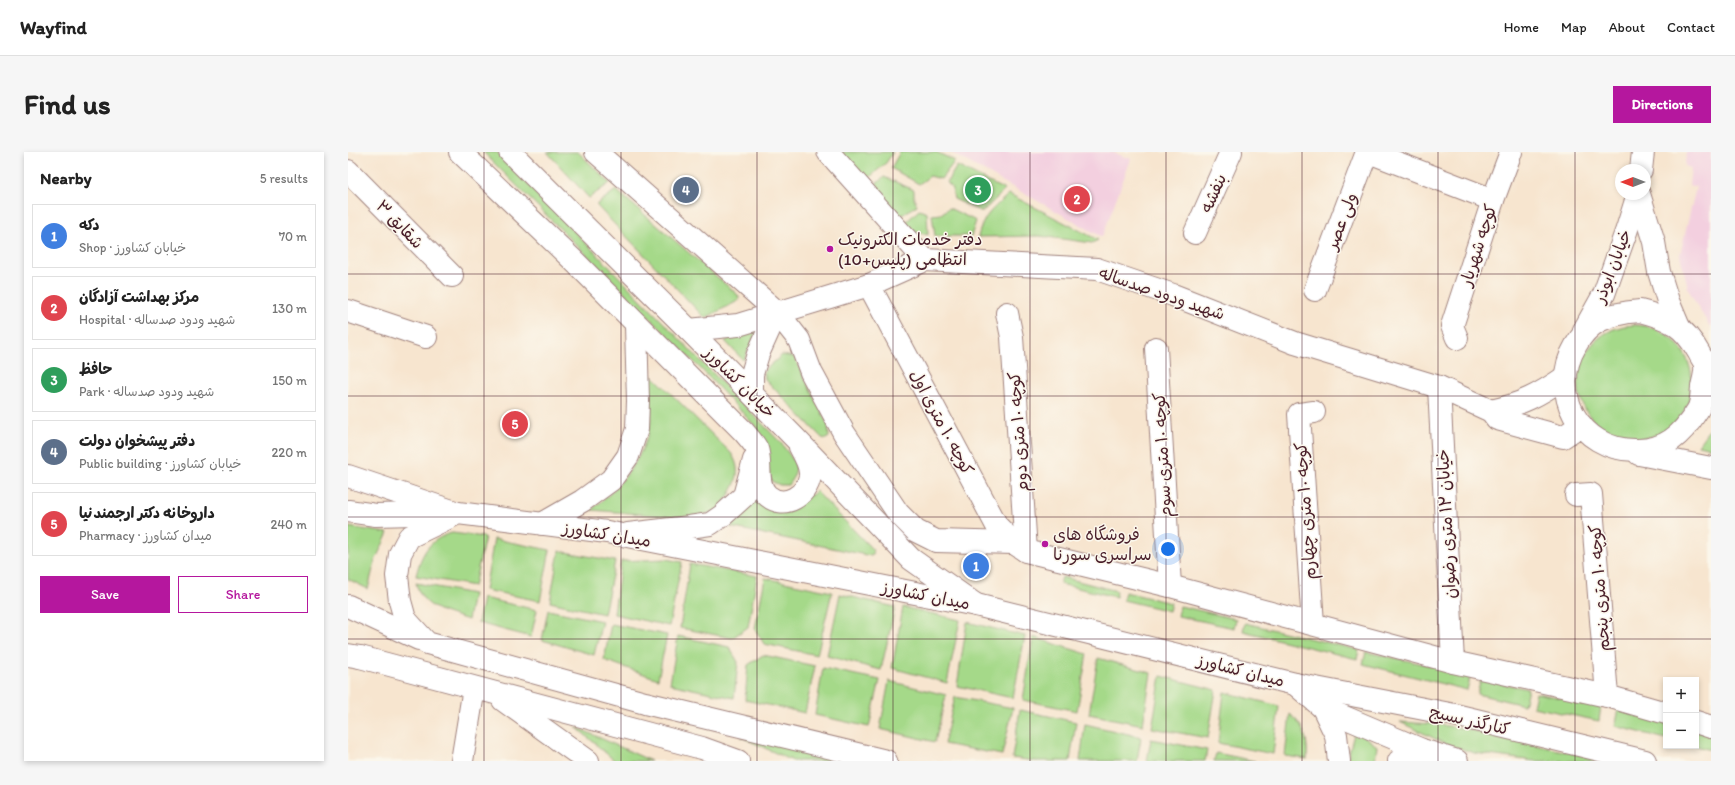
<!DOCTYPE html>
<meta charset="utf-8">
<style>
body{margin:0;font-family:Itim,"Playpen Sans Arabic",sans-serif;background:#f6f6f6;color:#222}
.controls{position:absolute;right:12px;bottom:12px;display:grid;overflow:hidden;border-radius:0px;box-shadow:0 2px 6px #0003}
.controls button{width:36px;height:36px;display:grid;place-items:center;padding:0;border:0;border-bottom:1px solid #e0e0e0;background:#fff;color:#222;font:20px sans-serif}
.compass{position:absolute;left:1267px;top:12px;width:36px;height:36px;border-radius:50%;background:#fff;box-shadow:0 2px 6px #0003;rotate:270deg}
.you{position:absolute;left:820px;top:397px;width:14px;height:14px;margin:-10px;border:3px solid #fff;border-radius:50%;background:#1a73e8;box-shadow:0 0 0 6px #1a73e833}
.badge{display:grid;place-items:center;width:26px;height:26px;border-radius:50%;background:#b5179e;color:#fff;font-size:13px;font-weight:700}
.pin{position:absolute;translate:-50% -50%;border:2px solid #fff;box-shadow:0 1px 4px #0006}
.list{margin:0;padding:0;list-style:none}
h2{display:flex;justify-content:space-between;align-items:center;height:52px;margin:0;padding:0 16px;font-size:17px}
h2 small{font-size:13px;font-weight:400;color:#767676}
.list li{display:grid;grid-template-columns:26px 1fr auto;gap:12px;align-items:center;box-sizing:border-box;height:64px;margin:0 8px 8px;padding:0 8px;border:1px solid #e0e0e0;border-radius:0px}
.list b{display:block;font-size:15px;white-space:nowrap}
.list p{margin:0;font-size:13px;white-space:nowrap;color:#767676}
.list em{font-size:13px;font-style:normal;color:#767676}
.actions{display:flex;gap:8px;padding:12px 16px}
.actions a{flex:1;padding:9px 0;border:1px solid #b5179e;border-radius:0px;text-align:center;font-size:14px;color:#b5179e}
.actions .main{background:#b5179e;color:#fff}
.map{position:relative;flex:none;width:1363px;height:609px;overflow:hidden;border-radius:0px}
header{display:flex;align-items:center;gap:24px;box-sizing:border-box;height:56px;padding:0 20px;background:#fff;border-bottom:1px solid #e0e0e0}
header strong{font-size:19px}
nav{display:flex;gap:22px;margin-inline-start:auto;font-size:14px}
.intro{display:flex;align-items:center;justify-content:space-between;box-sizing:border-box;height:96px;padding:0 24px}
h1{margin:0;font-size:28px}
.button{padding:10px 18px;border-radius:0px;background:#b5179e;color:#fff;font-size:14px;font-weight:700}
main{display:flex;gap:24px;padding:0 24px}
aside{flex:1;background:#fff;border-radius:0px;box-shadow:0 2px 6px #0003}
.map>svg:first-child{display:block}
</style>
<header>
<strong>Wayfind</strong>
<nav><a>Home</a><a>Map</a><a>About</a><a>Contact</a></nav>
</header>
<div class="intro"><h1>Find us</h1><a class="button">Directions</a></div>
<main>
<aside>
<h2>Nearby<small>5 results</small></h2>
<ul class="list">
<li><span class="badge" style="background:#3f7fe0">1</span><div><b>دکه</b><p>Shop · خیابان کشاورز</p></div><em>70 m</em></li>
<li><span class="badge" style="background:#e0444e">2</span><div><b>مرکز بهداشت آزادگان</b><p>Hospital · شهید ودود صدساله</p></div><em>130 m</em></li>
<li><span class="badge" style="background:#2e9e5b">3</span><div><b>حافظ</b><p>Park · شهید ودود صدساله</p></div><em>150 m</em></li>
<li><span class="badge" style="background:#5c6f8a">4</span><div><b>دفتر پیشخوان دولت</b><p>Public building · خیابان کشاورز</p></div><em>220 m</em></li>
<li><span class="badge" style="background:#e0444e">5</span><div><b>داروخانه دکتر ارجمندنیا</b><p>Pharmacy · میدان کشاورز</p></div><em>240 m</em></li>
</ul>
<div class="actions"><a class="main">Save</a><a>Share</a></div>
</aside>
<div class="map">
<svg width="1363" height="609" viewBox="0 0 1363 609">
<rect width="100%" height="100%" fill="#fbf7ec"/>
<filter id="ink" filterUnits="userSpaceOnUse"><feTurbulence type="fractalNoise" baseFrequency=".025" numOctaves="2"/><feDisplacementMap in="SourceGraphic" scale="8" xChannelSelector="R" yChannelSelector="G"/><feConvolveMatrix kernelMatrix="1 2 1 2 8 2 1 2 1" color-interpolation-filters="sRGB"/></filter>
<filter id="wash" filterUnits="userSpaceOnUse"><feTurbulence type="fractalNoise" baseFrequency=".012" numOctaves="4" result="noise"/><feDisplacementMap in="SourceGraphic" scale="16" xChannelSelector="R" yChannelSelector="G"/><feGaussianBlur stdDeviation="0.9" result="paint"/><feColorMatrix in="noise" values="0 0 0 0 0 0 0 0 0 0 0 0 0 0 0 0 0 1.4 0 .05"/><feComposite in="paint" operator="in"/></filter>
<g filter="url(#wash)">
<rect width="100%" height="100%" fill="#f7e5cf"/>
<g fill="#f3cfdf">
<path d="M602,0H763L783,7L754,85Z"/>
<path d="M1338,0H1363V176L1348,152L1340,136L1332,103L1348,35L1341,33L1343,16L1337,14Z"/>
</g>
<g fill="#a5d989" stroke="#787c5a">
<path d="M135,0H149L433,291C445,309 455,313 440,333H432L425,330L422,326L417,313L408,275L355,219Z"/>
<path d="M199,0H230L262,31L241,46Z"/>
<path d="M486,0H545L538,11L515,31Z"/>
<path d="M552,0H588L607,9L593,27L582,24L571,32L543,16Z"/>
<path d="M609,14L657,38L634,60L606,47L604,37L599,30Z"/>
<path d="M536,25L566,38V47L569,53L551,65L523,36Z"/>
<path d="M268,38L390,143L391,146L390,149L357,166L355,164L249,54V52Z"/>
<path d="M661,42L750,88L744,91L692,84L630,85C636,62 644,58 661,42Z"/>
<path d="M601,56L628,69L623,84H587L584,63L593,62Z"/>
<path d="M571,58L579,61L580,83L567,80L557,71Z"/>
<path d="M412,173L396,207L395,208L377,189Z"/>
<circle cx="1287" cy="230" r="57"/>
<path d="M434,203L446,205L480,273L481,285L478,287L474,286L417,227L416,219Z"/>
<path d="M305,224L383,301C398,323 383,341 369,359L341,366L243,358C272,336 301,301 303,263C303,250 301,238 301,225Z"/>
<path d="M1363,274V296L1350,293L1362,276Z"/>
<path d="M468,339L524,397L526,402L523,404L382,375L407,344L464,343Z"/>
<path d="M0,375L40,381L27,409L20,437L0,427Z"/>
<path d="M104,381L137,385L126,434L68,424C73,402 81,387 104,381Z"/>
<path d="M146,387L202,398L192,449L137,438Z"/>
<path d="M211,399L267,409L256,462L202,450Z"/>
<path d="M318,407L334,410L321,474L266,462L273,409Z"/>
<path d="M342,412L409,424L400,475L384,486L332,476Z"/>
<path d="M714,425L769,439L768,445L712,432Z"/>
<path d="M417,426L484,440L469,503L416,492L407,477Z"/>
<path d="M68,431L125,442L120,468C98,460 75,458 68,431Z"/>
<path d="M777,440L823,451L821,459L775,448Z"/>
<path d="M492,442L547,455L533,518L479,504Z"/>
<path d="M135,446L189,458L183,485L130,471Z"/>
<path d="M832,454L888,467L886,476L830,464Z"/>
<path d="M555,455L612,468L599,531L544,516Z"/>
<path d="M200,458L254,469L246,503L194,488Z"/>
<path d="M619,470L677,484L665,546L609,534Z"/>
<path d="M897,471L1011,498L1009,507L895,479Z"/>
<path d="M263,472L319,483L310,527L256,508Z"/>
<path d="M330,484L381,495L390,510L386,546L322,532Z"/>
<path d="M685,485L739,502L729,559L675,548Z"/>
<path d="M1018,500L1123,522L1119,538L1015,512Z"/>
<path d="M415,503L467,514L457,561L397,548L400,513Z"/>
<path d="M750,506L803,521L795,573L741,562Z"/>
<path d="M475,516L532,528L521,575L467,563Z"/>
<path d="M813,524L868,538L860,586L804,576Z"/>
<path d="M1133,527L1180,537L1176,553L1129,542Z"/>
<path d="M541,529L598,543L587,590L532,577Z"/>
<path d="M876,540L931,554L925,602L870,591Z"/>
<path d="M1188,541L1253,554L1251,569L1185,555Z"/>
<path d="M607,545L665,556L654,603L596,592Z"/>
<path d="M672,558L728,570L722,609H687L664,606Z"/>
<path d="M1271,558L1318,570V587L1267,574Z"/>
<path d="M942,562C957,575 960,588 959,607L937,604Z"/>
<path d="M1052,570L1086,572L1113,576L1259,609H1186L1126,601L1096,591Z"/>
<path d="M737,572L793,585L789,609H732Z"/>
<path d="M228,575L303,609H267Z"/>
<path d="M1007,578L1029,594L1027,609H999Z"/>
<path d="M1348,578L1363,581V598L1348,594Z"/>
<path d="M393,585L496,609H445Z"/>
<path d="M803,587L859,598L857,609H799Z"/>
<path d="M868,601L907,609H866Z"/>
</g>
</g>
<g filter="url(#ink)">
<g fill="none" stroke-linecap="round" stroke-linejoin="round">
<g stroke="#a0827d" stroke-width="24">
<g id="street">
<path d="M248,0L429,160L451,188L463,220L496,281L550,361L568,379L588,389L666,391"/>
<path d="M480,0L577,108"/>
<path d="M1021,0L1145,48"/>
<path d="M0,19L104,124"/>
<path d="M847,81L883,0"/>
<path d="M521,133L649,374L666,391L678,399L822,434L1105,510L1259,544L1318,561"/>
<path d="M967,138L1019,0"/>
<path d="M0,159L78,185"/>
<path d="M659,161L664,185L678,399"/>
<path d="M1109,186L1104,174L1145,48L1163,0"/>
<path d="M808,196L822,434"/>
<path d="M1091,235L1105,510"/>
<path d="M1228,343L1243,342L1259,544"/>
<path d="M965,472L951,262L966,260"/>
<path d="M12,505L354,596L390,609"/>
<path d="M155,548L240,609"/>
<path d="M1348,570L1363,575"/>
<path d="M114,609L126,536"/>
</g>
</g>
<g stroke="#a0827d" stroke-width="24">
<g id="secondary">
<path d="M112,0L225,108L396,280C400,285 406,291 409,297C414,311 407,334 420,344C437,358 459,343 462,324C463,315 457,304 452,295"/>
<path d="M162,0L341,178L447,286L563,407L628,453"/>
<path d="M1293,18L1295,0"/>
<path d="M1291,42L1306,90L1311,120L1320,149L1331,175"/>
<path d="M1292,159C1321,166 1336,174 1351,201C1353,205 1357,210 1357,214C1358,221 1355,229 1354,235C1353,243 1354,252 1349,259C1334,283 1317,299 1287,298C1231,298 1200,240 1228,193C1233,184 1242,174 1251,169C1264,162 1277,160 1292,159Z"/>
<path d="M341,178L390,173L521,133L577,108L749,117L825,143L947,191L1091,235L1143,259L1149,267L1215,285L1233,273"/>
<path d="M1236,178L1256,142L1279,77L1290,42"/>
<path d="M404,242V222L410,202L429,160"/>
<path d="M1143,259C1174,252 1191,243 1217,225"/>
<path d="M1291,302L1363,316"/>
<path d="M0,324L107,360"/>
<path d="M194,372L234,349L263,328L280,304L289,277L290,249L288,173"/>
<path d="M280,382L341,375L362,372L375,363L396,344L406,308"/>
<path d="M0,503L12,505"/>
<path d="M947,532L1107,563L1297,609"/>
</g>
</g>
<g stroke="#a0827d" stroke-width="24">
<g id="highway">
<path d="M0,359L28,363L103,361"/>
<path d="M0,454L71,487"/>
<path d="M975,556L1074,598L1109,609"/>
<path d="M538,609L297,551L79,491L57,467L52,449L49,424L52,402L61,385L110,361L259,380L628,453L947,532L975,556L988,583L991,609"/>
<path d="M1051,609L1074,598"/>
</g>
</g>
<use href="#street" stroke="#fff" stroke-width="22"/>
<use href="#secondary" stroke="#fff" stroke-width="22"/>
<use href="#highway" stroke="#fff" stroke-width="22"/>
</g>
</g>
<path fill="none" stroke="#4a1f2b" stroke-width="1" stroke-opacity="0.55" d="M136,0V609M273,0V609M409,0V609M545,0V609M682,0V609M818,0V609M954,0V609M1090,0V609M1227,0V609M0,122H1363M0,244H1363M0,365H1363M0,487H1363"/>
<g fill="#b5179e" stroke="#fbf7ec" stroke-width="1.5">
<circle cx="482" cy="97" r="4"/>
<circle cx="697" cy="392" r="4"/>
</g>
<g text-anchor="middle" dominant-baseline="central" stroke-width="3" stroke-linejoin="round" paint-order="stroke">
<g font-size="17" fill="#4a1f2b" stroke="#fbf7ec">
<text transform="translate(865 41) rotate(-66)">بنفشه</text>
<text transform="translate(993 69) rotate(-69)">ولی عصر</text>
<text transform="translate(52 72) rotate(46)">شقایق ۳</text>
<text transform="translate(1130 93) rotate(-72)">کوچه شهریار</text>
<text transform="translate(1264 114) rotate(-69)">خیابان ابوذر</text>
<text transform="translate(814 141) rotate(19)">شهید ودود صدساله</text>
<text transform="translate(392 230) rotate(45)">خیابان کشاورز</text>
<text transform="translate(594 270) rotate(62)">کوچه ۱۰ متری اول</text>
<text transform="translate(670 280) rotate(-94)">کوچه ۱۰ متری دوم</text>
<text transform="translate(814 303) rotate(-93)">کوچه ۱۰ متری سوم</text>
<text transform="translate(957 359) rotate(-94)">کوچه ۱۰ متری چهارم</text>
<text transform="translate(1098 372) rotate(-93)">خیابان ۱۲ متری رضوان</text>
<text transform="translate(259 382) rotate(9)">میدان کشاورز</text>
<text transform="translate(1251 436) rotate(-94)">کوچه ۱۰ متری پنجم</text>
<text transform="translate(578 443) rotate(11)">میدان کشاورز</text>
<text transform="translate(893 518) rotate(14)">میدان کشاورز</text>
<text transform="translate(1122 568) rotate(13)">کنارگذر بسیج</text>
</g>
<g font-size="17" fill="#4a1f2b" stroke="#fbf7ec" text-anchor="start">
<text x="490" y="87">دفتر خدمات الکترونیک<tspan x="490" dy="20">انتظامی (پلیس+10)</tspan></text>
<text x="705" y="382">فروشگاه های<tspan x="705" dy="20">سراسری سورنا</tspan></text>
</g>
</g>
</svg>
<div class="controls">
<button>+</button>
<button>−</button>
</div>
<svg class="compass" viewBox="-18 -18 36 36"><path d="M0-13l5 13h-10z" fill="#e53935"/><path d="M0 13l5-13h-10z" fill="#767676"/></svg>
<div class="you"></div>
<div class="pin badge" style="left:628px;top:414px;background:#3f7fe0">1</div>
<div class="pin badge" style="left:729px;top:47px;background:#e0444e">2</div>
<div class="pin badge" style="left:630px;top:38px;background:#2e9e5b">3</div>
<div class="pin badge" style="left:338px;top:38px;background:#5c6f8a">4</div>
<div class="pin badge" style="left:167px;top:272px;background:#e0444e">5</div>
</div>
</main>
